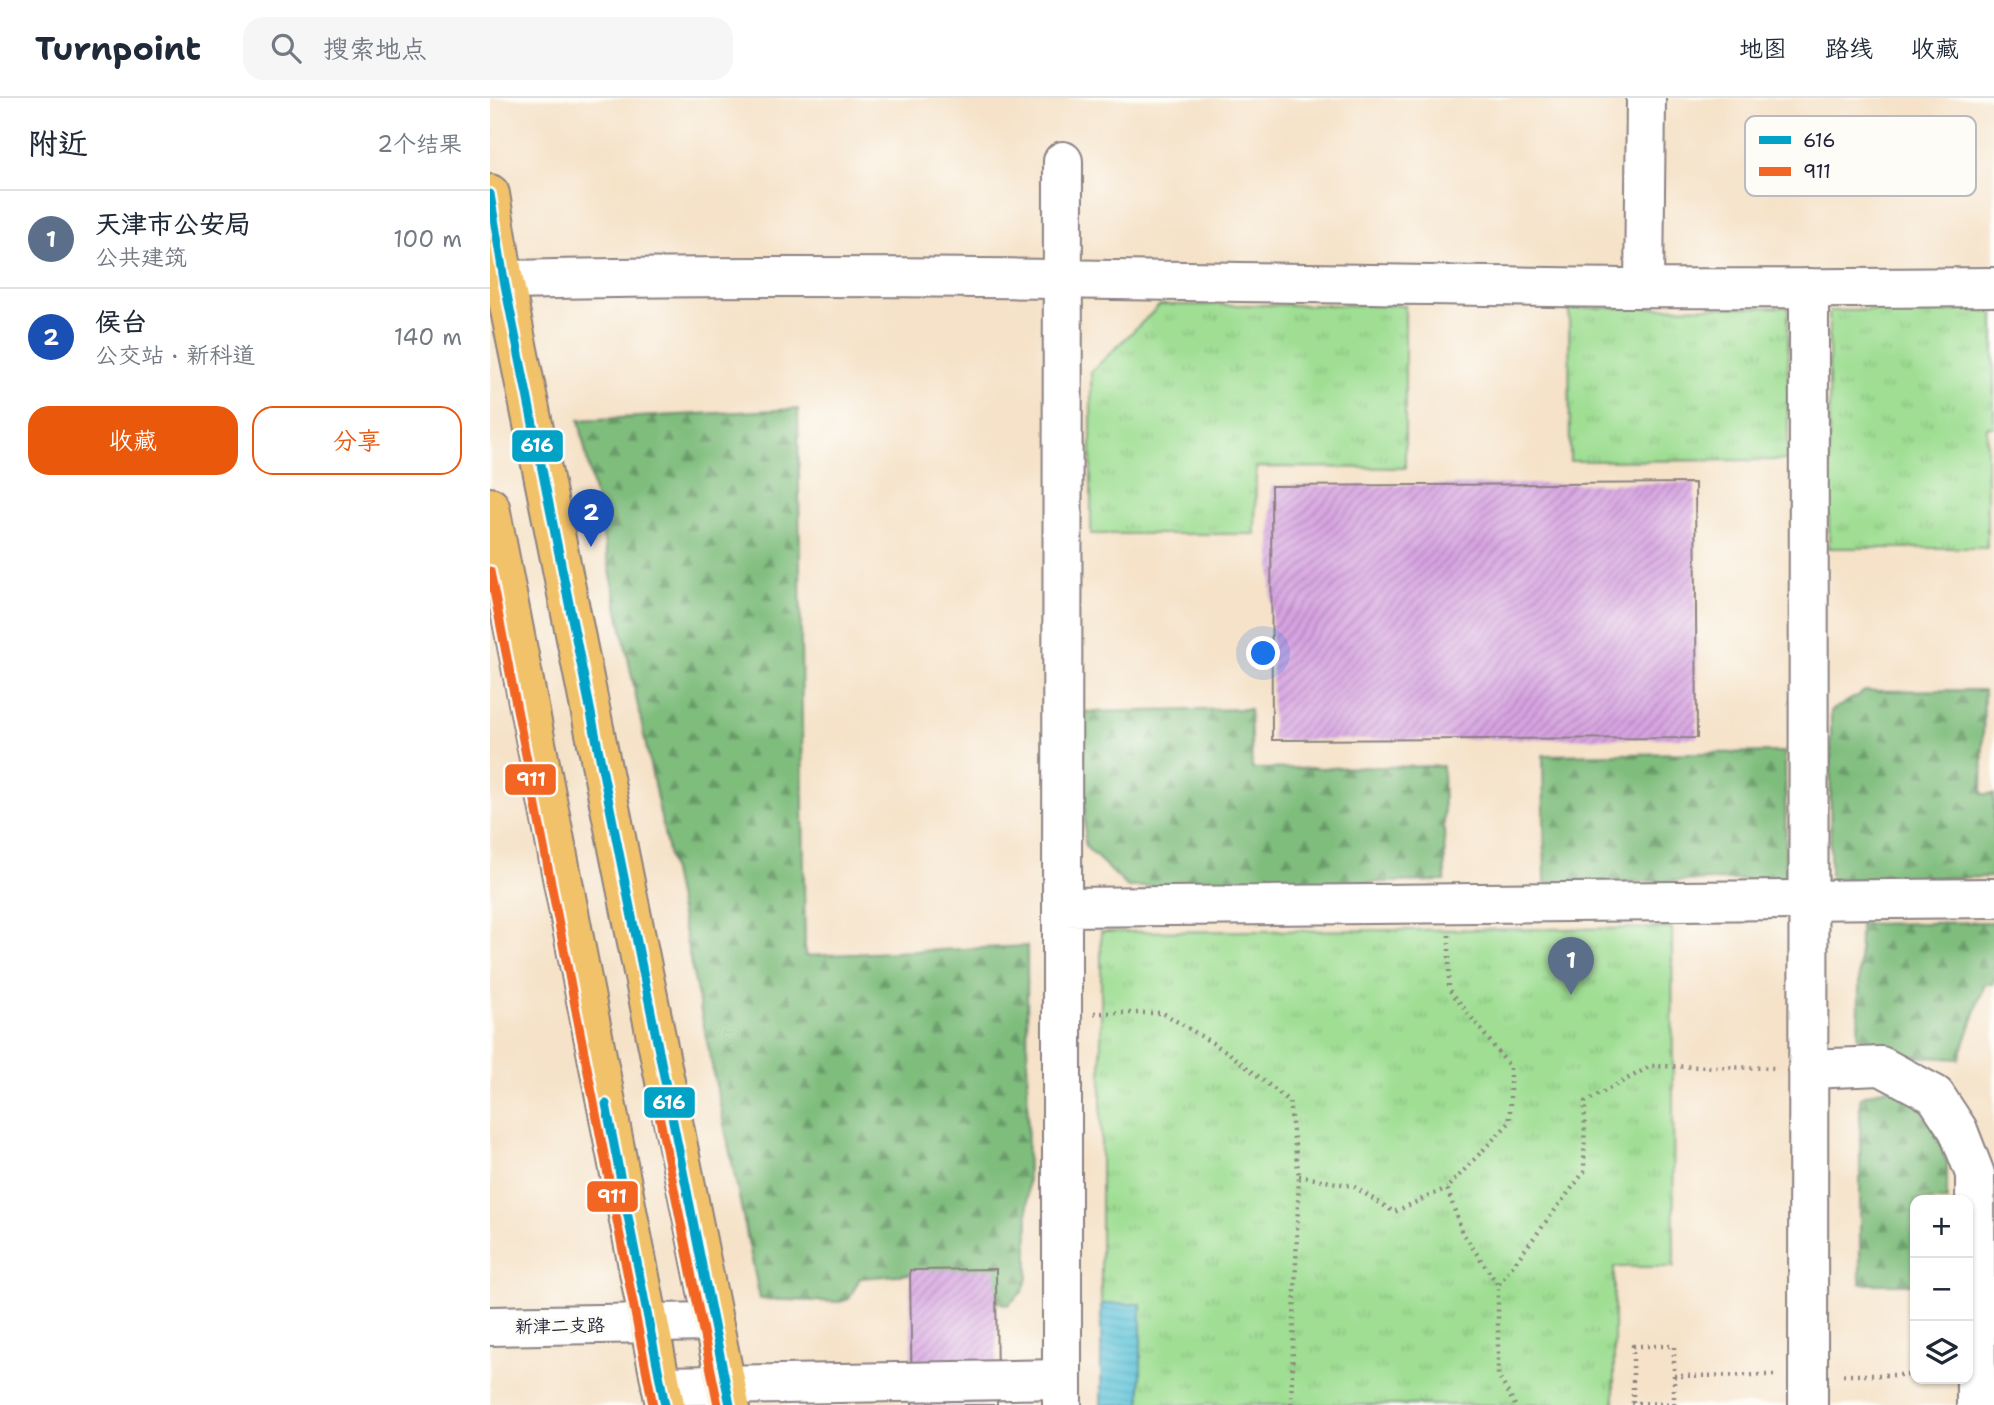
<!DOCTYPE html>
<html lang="zh">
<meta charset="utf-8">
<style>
body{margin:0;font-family:"Shantell Sans","LXGW WenKai TC",sans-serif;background:#f6f6f7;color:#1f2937}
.controls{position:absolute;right:21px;bottom:21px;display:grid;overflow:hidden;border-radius:14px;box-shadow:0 2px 5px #0004}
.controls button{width:63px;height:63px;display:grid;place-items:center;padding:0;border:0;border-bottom:2px solid #e0e1e3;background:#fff;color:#1f2937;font:35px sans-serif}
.you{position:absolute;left:774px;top:556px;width:24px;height:24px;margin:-18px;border:5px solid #fff;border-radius:50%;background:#1a73e8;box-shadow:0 0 0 10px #1a73e833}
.badge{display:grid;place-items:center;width:46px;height:46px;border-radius:50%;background:#ea580c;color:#fff;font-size:23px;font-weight:700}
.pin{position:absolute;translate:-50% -58px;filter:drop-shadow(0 2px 4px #0008)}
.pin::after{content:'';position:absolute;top:37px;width:24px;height:21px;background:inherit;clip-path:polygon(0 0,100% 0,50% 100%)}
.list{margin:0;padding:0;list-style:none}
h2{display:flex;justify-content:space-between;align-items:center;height:91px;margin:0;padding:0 28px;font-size:30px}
h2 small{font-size:23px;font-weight:400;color:#747a83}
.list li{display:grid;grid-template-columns:46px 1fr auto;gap:21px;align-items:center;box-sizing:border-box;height:98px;padding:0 28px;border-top:2px solid #e0e1e3}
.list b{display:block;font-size:26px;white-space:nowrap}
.list p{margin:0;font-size:23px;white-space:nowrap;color:#747a83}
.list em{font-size:23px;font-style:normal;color:#747a83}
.actions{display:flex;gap:14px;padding:21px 28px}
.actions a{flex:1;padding:16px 0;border:2px solid #ea580c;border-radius:21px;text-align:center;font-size:24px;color:#ea580c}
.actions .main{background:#ea580c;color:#fff}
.icon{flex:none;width:38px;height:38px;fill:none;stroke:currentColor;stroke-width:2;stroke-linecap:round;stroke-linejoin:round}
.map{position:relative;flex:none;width:1504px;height:1307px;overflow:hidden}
header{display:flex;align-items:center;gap:42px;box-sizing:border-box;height:98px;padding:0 35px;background:#fff;border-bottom:2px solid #e0e1e3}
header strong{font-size:33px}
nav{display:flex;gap:38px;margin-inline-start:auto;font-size:24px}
.search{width:490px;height:63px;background:#f6f6f7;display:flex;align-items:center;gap:18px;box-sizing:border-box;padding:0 24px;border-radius:21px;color:#747a83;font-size:26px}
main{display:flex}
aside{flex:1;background:#fff}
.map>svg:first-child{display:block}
</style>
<header>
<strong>Turnpoint</strong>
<div class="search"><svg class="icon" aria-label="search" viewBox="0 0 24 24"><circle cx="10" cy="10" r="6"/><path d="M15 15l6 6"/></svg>搜索地点</div>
<nav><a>地图</a><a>路线</a><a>收藏</a></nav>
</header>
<main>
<aside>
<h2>附近<small>2个结果</small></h2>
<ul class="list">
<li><span class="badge" style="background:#5c6f8a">1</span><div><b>天津市公安局</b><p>公共建筑</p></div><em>100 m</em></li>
<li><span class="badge" style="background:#1a4fb4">2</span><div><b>侯台</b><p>公交站 · 新科道</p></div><em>140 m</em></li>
</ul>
<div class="actions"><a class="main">收藏</a><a>分享</a></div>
</aside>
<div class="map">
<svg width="1504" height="1307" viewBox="0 0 1504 1307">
<defs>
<pattern id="grass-tufts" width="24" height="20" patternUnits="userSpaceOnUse" patternTransform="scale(1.75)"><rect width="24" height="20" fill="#9fde93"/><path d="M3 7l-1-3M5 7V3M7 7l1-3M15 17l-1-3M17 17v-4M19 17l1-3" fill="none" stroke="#89be80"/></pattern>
<pattern id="forest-firs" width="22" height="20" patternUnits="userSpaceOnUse" patternTransform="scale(1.75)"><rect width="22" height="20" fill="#7fbd7d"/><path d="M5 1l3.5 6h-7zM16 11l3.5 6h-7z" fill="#689968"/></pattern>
<pattern id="water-rules" width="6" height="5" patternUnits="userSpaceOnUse" patternTransform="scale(1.75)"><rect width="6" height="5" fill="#5cc3d9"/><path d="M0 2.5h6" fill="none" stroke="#50a7bb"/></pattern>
<pattern id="building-hatch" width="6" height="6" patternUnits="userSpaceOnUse" patternTransform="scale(1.75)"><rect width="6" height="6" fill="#d7a3e1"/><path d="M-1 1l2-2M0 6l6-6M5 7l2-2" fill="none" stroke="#ae84b8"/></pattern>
</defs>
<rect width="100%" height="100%" fill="#fdfcf7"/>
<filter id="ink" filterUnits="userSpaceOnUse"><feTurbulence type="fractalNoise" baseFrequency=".0143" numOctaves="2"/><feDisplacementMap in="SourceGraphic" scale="14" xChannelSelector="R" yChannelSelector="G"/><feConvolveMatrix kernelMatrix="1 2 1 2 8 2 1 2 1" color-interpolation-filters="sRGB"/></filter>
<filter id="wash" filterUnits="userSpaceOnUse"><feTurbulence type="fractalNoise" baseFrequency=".00686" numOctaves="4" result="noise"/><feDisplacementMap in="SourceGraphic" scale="28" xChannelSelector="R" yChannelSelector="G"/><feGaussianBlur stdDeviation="1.57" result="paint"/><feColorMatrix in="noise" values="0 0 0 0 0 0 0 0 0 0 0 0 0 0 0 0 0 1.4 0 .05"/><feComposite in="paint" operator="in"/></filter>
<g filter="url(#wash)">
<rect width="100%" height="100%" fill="#f5e2c8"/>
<g fill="url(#grass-tufts)" stroke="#608067" stroke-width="2">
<path d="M670,207H915V370L766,369L765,436H601V274Z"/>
<path d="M1298,209V362L1080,363L1079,210Z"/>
<path d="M1504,210V329H1497V450H1339V213Z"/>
<path d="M1182,830L1184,1169H1124V1307H611V834Z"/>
</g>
<g fill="url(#forest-firs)" stroke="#50705c" stroke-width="2">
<path d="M308,311L315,858L537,848L538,1179L533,1193L518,1207L420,1176L370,1180L359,1201L350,1204L270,1201L89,322Z"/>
<path d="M1494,592L1492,696H1504V779L1340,782L1341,613L1375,593Z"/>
<path d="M760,611L762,671L953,668L955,783L638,789L595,748L593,614Z"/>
<path d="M1295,654L1296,781L1055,785L1053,657Z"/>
<path d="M1504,824V886H1495L1469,961L1368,955L1370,826Z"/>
<path d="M1397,990L1417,995L1441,1021L1457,1065V1102H1425V1186H1370V999Z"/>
</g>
<rect fill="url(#water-rules)" stroke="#3f728a" stroke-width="2" x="611" y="1206" width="40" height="101"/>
<g id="blocks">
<g fill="url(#building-hatch)">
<path d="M1205,385L1207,640L782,642L781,388Z"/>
<path d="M506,1171L507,1307H422L420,1172Z"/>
</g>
</g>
</g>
<g filter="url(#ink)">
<use href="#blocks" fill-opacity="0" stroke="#8c8282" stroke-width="2"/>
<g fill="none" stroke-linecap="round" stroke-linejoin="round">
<g stroke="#8c8282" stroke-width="42">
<g id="minor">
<path d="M14,182C391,173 768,186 1144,190C1264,191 1384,190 1504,189"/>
<path d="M1154,190L1156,0"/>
<path d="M572,809L573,63"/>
<path d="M1318,971L1391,968L1445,997L1468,1032L1485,1076L1486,1307"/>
<path d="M0,1228L223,1224"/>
<path d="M172,1288L572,1281"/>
<path d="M572,1307V809L1504,800"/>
<path d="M1318,1307L1319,190"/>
</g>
</g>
<g stroke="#8c8282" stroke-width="42">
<g id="major">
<path d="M0,96L14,182L240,1307"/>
<path d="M0,409L175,1307"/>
</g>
</g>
<g stroke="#8c8282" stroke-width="4.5" stroke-dasharray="2 5" stroke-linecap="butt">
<path d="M959,837V891L1020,969V1024L957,1090L972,1134L1008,1187"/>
<path d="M604,915H673L739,955L799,1003L809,1078L801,1307"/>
<path d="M809,1078L863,1088L904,1114L957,1090"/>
<path d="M1143,1248H1184V1306L1143,1305Z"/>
<path d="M1353,1277H1425"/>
<path d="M1184,1278L1284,1277"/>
<path d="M1025,1307L1008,1277V1187L1094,1074L1095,1004L1161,968L1285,970"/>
</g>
<use href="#minor" stroke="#fff" stroke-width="38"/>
<use href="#major" stroke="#f2c26a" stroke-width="38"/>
<g stroke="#fdfcf7" stroke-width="14">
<g id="bus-1">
<path d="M0,96L14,182L240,1307"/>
<path d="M116,1006L175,1307"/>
</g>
</g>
<g stroke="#fdfcf7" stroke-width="14">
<g id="bus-2">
<path d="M0,473L163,1307"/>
<path d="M165,997L228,1307"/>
</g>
</g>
<use href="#bus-1" stroke="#02a2c7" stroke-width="9"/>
<use href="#bus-2" stroke="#f26522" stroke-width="9"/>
</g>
</g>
<g text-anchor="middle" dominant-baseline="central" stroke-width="6" stroke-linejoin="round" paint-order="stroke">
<g font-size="18" fill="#22223b" stroke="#fdfcf7">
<text transform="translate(70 1228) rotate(-1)">新津二支路</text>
</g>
</g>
<rect x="1255" y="18" width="231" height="80" rx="10" fill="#fdfcf7" stroke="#bbbbbf" stroke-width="2"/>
<rect x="1269" y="38" width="32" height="8" fill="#02a2c7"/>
<rect x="1269" y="69" width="32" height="9" fill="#f26522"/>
<g font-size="19" fill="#22223b">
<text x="1313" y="49">616</text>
<text x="1313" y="80">911</text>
</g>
<g stroke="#fdfcf7" stroke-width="2.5">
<rect x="21" y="331" width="53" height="34" rx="7" fill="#02a2c7"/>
<rect x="14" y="665" width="53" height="33" rx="7" fill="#f26522"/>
<rect x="153" y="988" width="53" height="33" rx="7" fill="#02a2c7"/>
<rect x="96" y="1082" width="53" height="33" rx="7" fill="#f26522"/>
</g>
<g font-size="19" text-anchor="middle" font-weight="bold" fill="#fff">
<text x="47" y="354">616</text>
<text x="41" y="688">911</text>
<text x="179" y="1011">616</text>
<text x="122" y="1105">911</text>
</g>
</svg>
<div class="controls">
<button>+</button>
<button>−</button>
<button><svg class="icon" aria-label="layers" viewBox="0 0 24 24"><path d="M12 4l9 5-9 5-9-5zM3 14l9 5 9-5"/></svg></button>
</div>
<div class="you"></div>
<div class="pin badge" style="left:1081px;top:897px;background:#5c6f8a">1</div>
<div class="pin badge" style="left:101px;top:449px;background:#1a4fb4">2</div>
</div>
</main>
